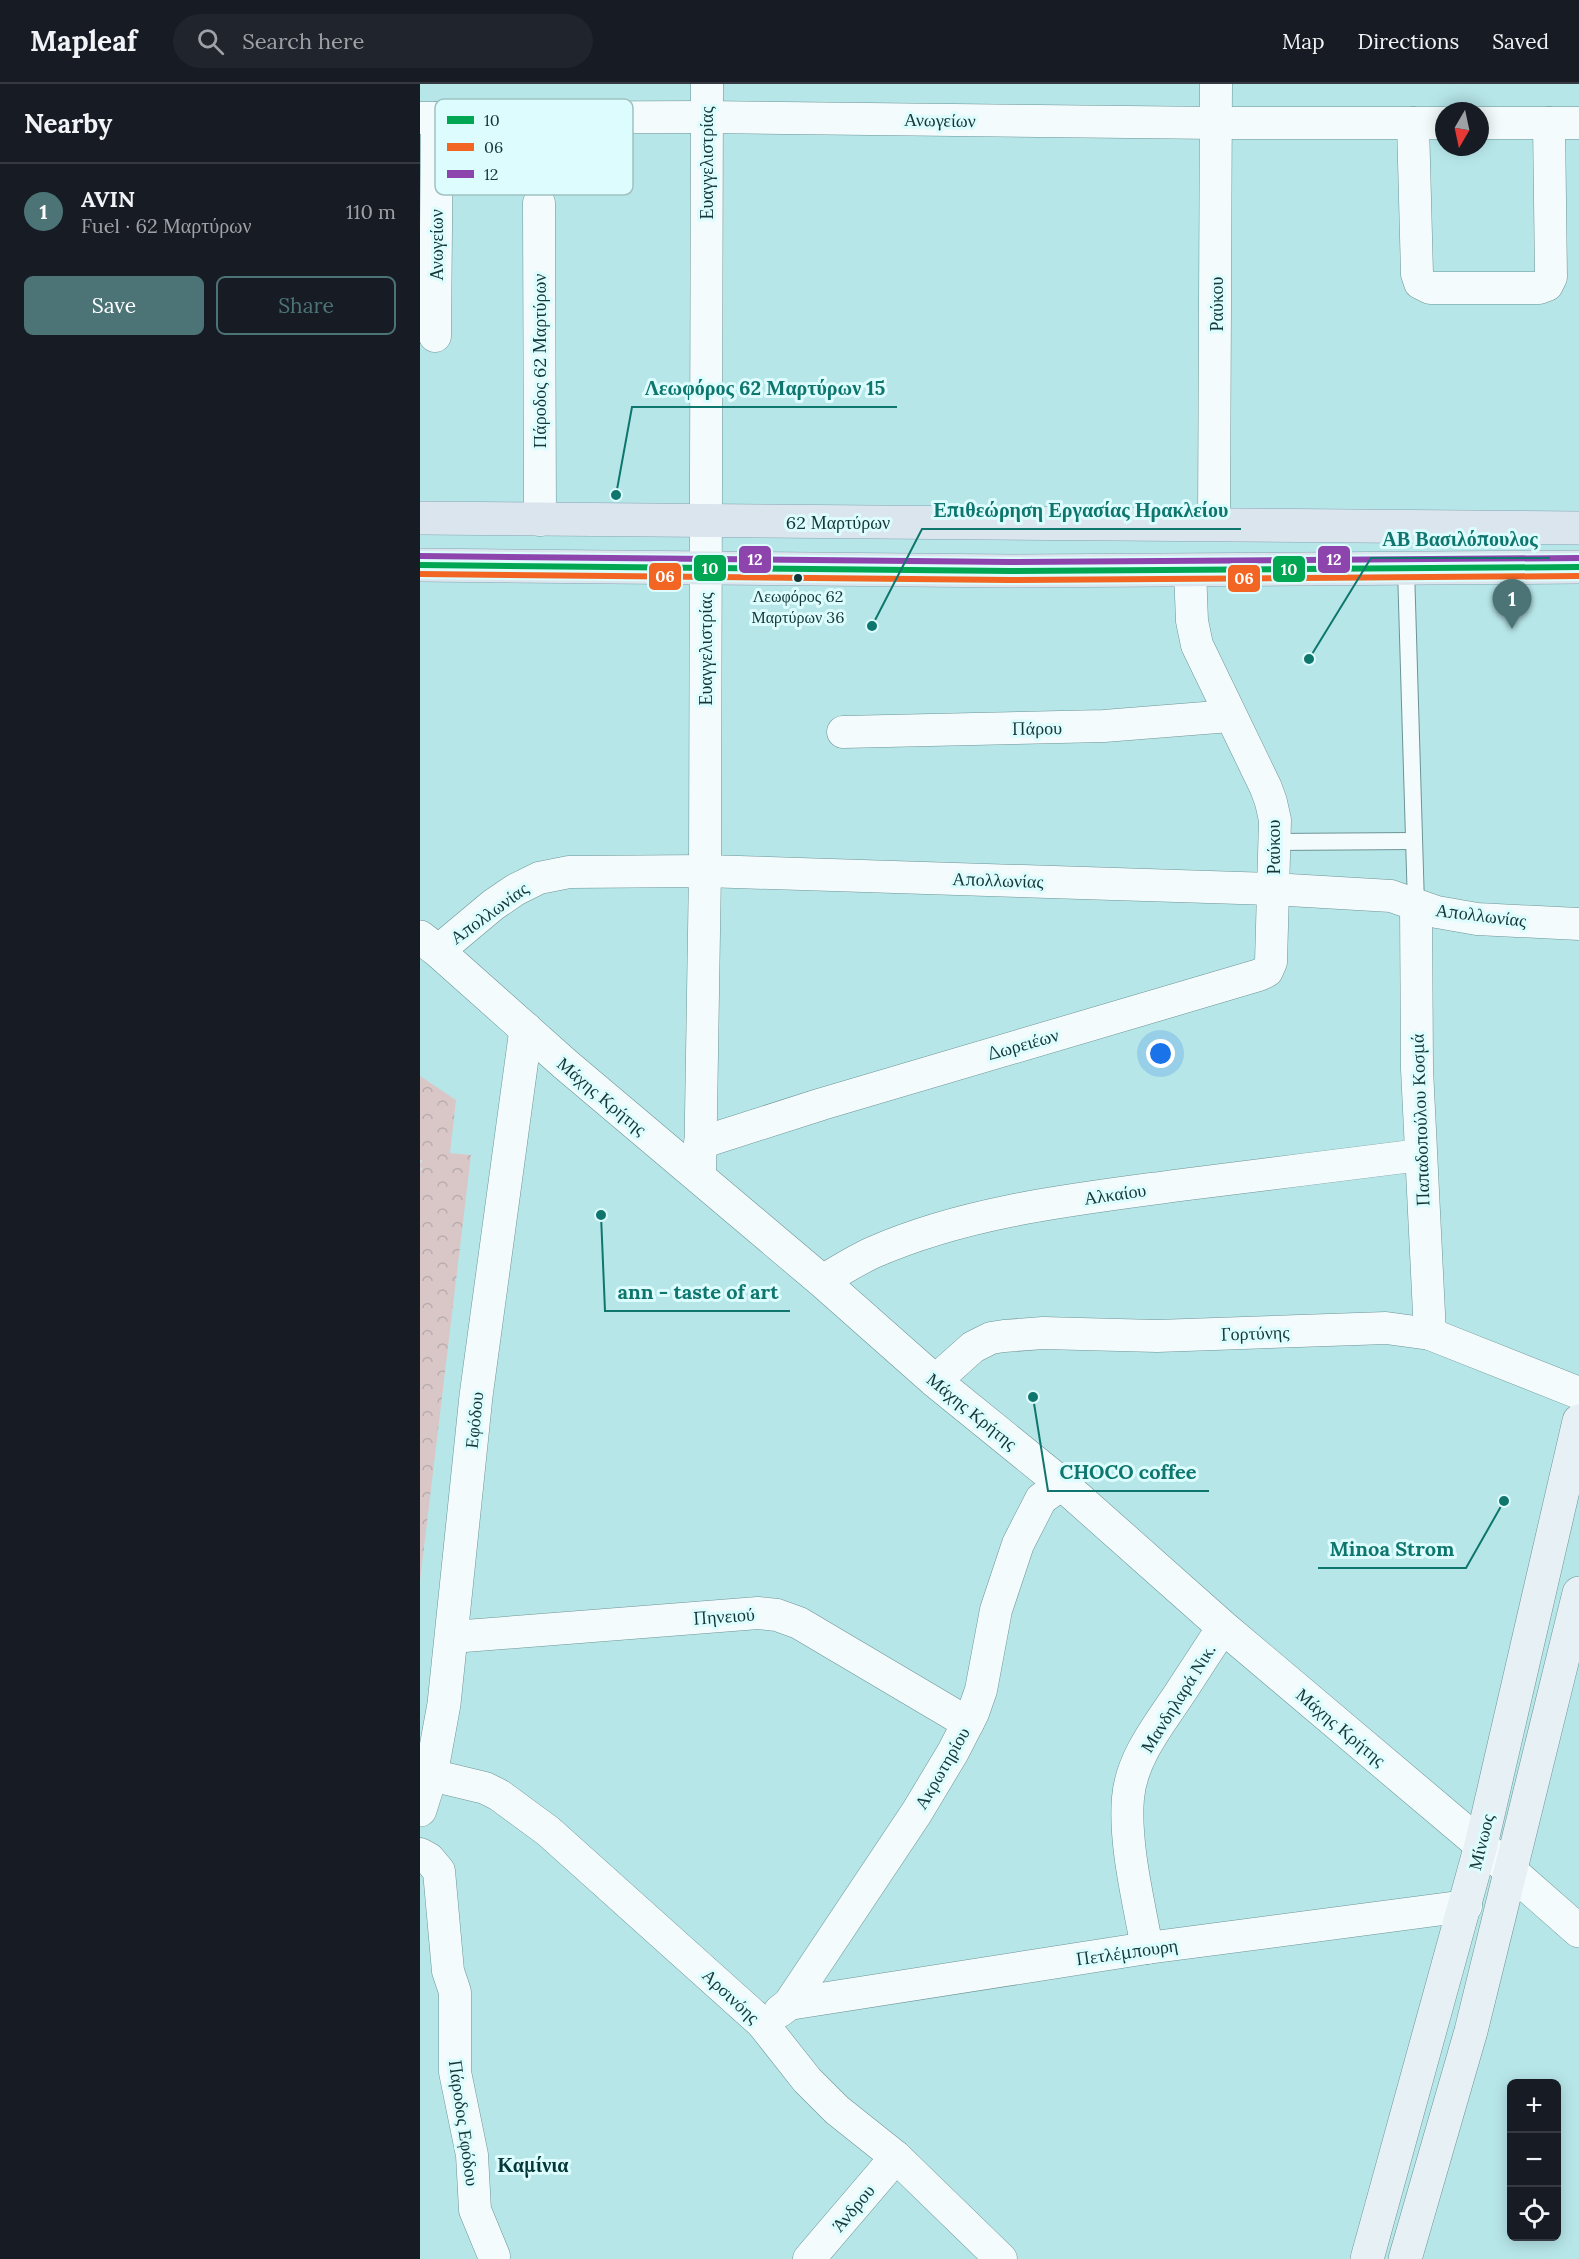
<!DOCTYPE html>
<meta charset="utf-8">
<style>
body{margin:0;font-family:Lora,serif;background:#20242c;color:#f1f3f6}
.controls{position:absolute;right:18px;bottom:18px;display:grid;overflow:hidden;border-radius:9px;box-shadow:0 3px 15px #0003}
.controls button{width:54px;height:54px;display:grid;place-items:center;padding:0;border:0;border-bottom:2px solid #363941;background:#171b24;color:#f1f3f6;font:30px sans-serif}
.compass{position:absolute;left:1015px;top:18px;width:54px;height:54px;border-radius:50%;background:#171b24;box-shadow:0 3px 15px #0003;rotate:189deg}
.you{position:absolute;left:741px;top:970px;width:21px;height:21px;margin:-15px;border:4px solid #fff;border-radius:50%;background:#1a73e8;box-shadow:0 0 0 9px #1a73e833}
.badge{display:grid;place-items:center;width:39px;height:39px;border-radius:50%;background:#4c7477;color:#fff;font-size:20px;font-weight:700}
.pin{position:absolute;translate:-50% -50px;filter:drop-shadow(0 2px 3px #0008)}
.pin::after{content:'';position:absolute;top:32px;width:21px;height:18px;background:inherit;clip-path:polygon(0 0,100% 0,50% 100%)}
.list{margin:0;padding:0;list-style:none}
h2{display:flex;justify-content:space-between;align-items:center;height:78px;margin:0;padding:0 24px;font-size:26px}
h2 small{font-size:20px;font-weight:400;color:#9ea1a6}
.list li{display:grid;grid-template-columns:39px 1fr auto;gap:18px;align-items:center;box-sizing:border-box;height:96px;padding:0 24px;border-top:2px solid #363941}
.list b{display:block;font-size:22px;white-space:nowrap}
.list p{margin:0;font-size:20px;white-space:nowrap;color:#9ea1a6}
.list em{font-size:20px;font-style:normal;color:#9ea1a6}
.actions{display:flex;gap:12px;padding:18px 24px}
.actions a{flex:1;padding:14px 0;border:2px solid #4c7477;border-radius:9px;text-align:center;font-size:21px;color:#4c7477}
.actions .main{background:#4c7477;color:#fff}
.icon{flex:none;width:33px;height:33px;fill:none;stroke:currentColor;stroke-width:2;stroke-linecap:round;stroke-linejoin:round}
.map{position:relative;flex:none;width:1159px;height:2175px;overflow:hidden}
header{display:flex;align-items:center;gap:36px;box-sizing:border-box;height:84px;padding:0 30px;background:#171b24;border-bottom:2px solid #363941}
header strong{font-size:28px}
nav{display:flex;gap:33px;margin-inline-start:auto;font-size:21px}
.search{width:420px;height:54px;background:#20242c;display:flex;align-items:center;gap:15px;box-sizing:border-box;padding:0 21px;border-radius:33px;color:#9ea1a6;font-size:22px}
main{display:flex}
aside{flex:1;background:#171b24}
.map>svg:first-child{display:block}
</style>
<header>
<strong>Mapleaf</strong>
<div class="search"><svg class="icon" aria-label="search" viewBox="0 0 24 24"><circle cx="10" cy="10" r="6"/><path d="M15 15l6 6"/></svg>Search here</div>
<nav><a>Map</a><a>Directions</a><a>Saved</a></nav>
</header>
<main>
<aside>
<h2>Nearby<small></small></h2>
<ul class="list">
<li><span class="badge">1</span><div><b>AVIN</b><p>Fuel · 62 Μαρτύρων</p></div><em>110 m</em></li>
</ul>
<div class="actions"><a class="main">Save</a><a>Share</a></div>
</aside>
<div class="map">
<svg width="1159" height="2175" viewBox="0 0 1159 2175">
<defs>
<pattern id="park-crowns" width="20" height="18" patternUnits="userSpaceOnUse" patternTransform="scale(1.5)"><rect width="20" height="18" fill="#d9c7c7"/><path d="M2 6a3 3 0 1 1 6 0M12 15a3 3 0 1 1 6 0" fill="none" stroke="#b9acac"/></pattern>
</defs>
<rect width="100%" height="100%" fill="#b7e6e9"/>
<path fill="url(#park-crowns)" d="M0,992L36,1016L30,1069L51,1071L0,1497Z"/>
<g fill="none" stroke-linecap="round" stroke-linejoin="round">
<g stroke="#6c9496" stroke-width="18">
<g id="service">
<path d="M986,485L996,821"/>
<path d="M854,758L994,757"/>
</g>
</g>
<g stroke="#6c9496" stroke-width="33">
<g id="minor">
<path d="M0,34L287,33L797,39H1024"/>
<path d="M993,39L997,190L1000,199L1010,204H1119L1127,201L1131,193L1129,39"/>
<path d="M1060,39H1159"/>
<path d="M119,119L120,436"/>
<path d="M15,252L17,34"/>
<path d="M794,440L796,0"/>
<path d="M423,648L684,642L810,632"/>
<path d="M996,821L997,985L1010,1250"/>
<path d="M18,867L73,821L95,806L119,794L149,788L285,787L852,805L971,812L1017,828L1057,835L1159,840"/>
<path d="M280,1059L402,1020L839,891L847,887L851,878L855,736L851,718L846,704L777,561L772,537L770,486"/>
<path d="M280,1093L285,787L287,0"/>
<path d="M402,1197C419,1187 436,1176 454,1168C550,1126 658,1115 761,1101C841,1091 920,1081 1000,1071"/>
<path d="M515,1297L553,1263L571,1254L584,1252L623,1249L737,1252L966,1244L1010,1250L1159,1309"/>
<path d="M32,1553L338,1529L357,1531L379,1539L548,1639"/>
<path d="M11,1691L65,1704L79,1711L128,1747L342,1939L387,1996L417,2026L476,2073L581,2175"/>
<path d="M0,1770L9,1775L19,1787L28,1887L35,1908V1988L52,2071L55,2126L74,2172"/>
<path d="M727,1864C719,1819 704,1760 708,1714C711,1676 737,1643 758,1612C773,1589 788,1566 803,1543"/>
<path d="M369,1920L727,1864L1046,1822"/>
<path d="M360,1927L369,1920L497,1728L533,1668L553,1629L561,1606L576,1526L598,1460L621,1415L642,1400"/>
<path d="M389,2175L476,2073"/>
</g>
</g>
<g stroke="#6c9496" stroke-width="34">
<g id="tertiary">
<path d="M0,853L18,867L145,980L402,1197L515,1297L642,1400L803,1543L1061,1761L1159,1847"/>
<path d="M0,1726L11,1691L24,1620L56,1312L106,945"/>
</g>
</g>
<g stroke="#6c9496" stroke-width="34">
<g id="secondary">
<path d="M947,2175L1061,1761L1159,1337"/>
<path d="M985,2175L1051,1947L1159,1509"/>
</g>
</g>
<g stroke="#85a5b3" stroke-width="34">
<g id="primary">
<path d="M0,434L1159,444"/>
<path d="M0,481L590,487L1159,483"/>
</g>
</g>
<g stroke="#cededf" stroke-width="4" stroke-dasharray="3 4.5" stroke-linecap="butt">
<path d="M119,67V86"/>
<path d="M0,1076V1086"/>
</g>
<use href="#service" stroke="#f4fbfc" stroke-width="16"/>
<use href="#minor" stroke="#f4fbfc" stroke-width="32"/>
<use href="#tertiary" stroke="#f4fbfc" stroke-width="33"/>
<use href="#secondary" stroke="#e7f0f4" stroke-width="33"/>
<use href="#primary" stroke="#dae5ed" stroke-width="33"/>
<g stroke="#dcfcfd" stroke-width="10">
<path id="bus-1" d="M0,481L590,487L1159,483"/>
</g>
<g stroke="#dcfcfd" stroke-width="10">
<path id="bus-2" d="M0,490L590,496L1159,492"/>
</g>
<g stroke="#dcfcfd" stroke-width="10">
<path id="bus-3" d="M0,472L590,478L1159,474"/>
</g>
<use href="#bus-1" stroke="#00a651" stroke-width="6"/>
<use href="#bus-2" stroke="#f26522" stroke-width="6"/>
<use href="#bus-3" stroke="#8e44ad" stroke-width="6"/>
</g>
<circle fill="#133739" stroke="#dcfcfd" stroke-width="2" cx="378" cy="494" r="5"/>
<g text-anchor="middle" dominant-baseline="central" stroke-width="6" stroke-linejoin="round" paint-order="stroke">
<g font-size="16" fill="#133739" stroke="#dcfcfd">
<text x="378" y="512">Λεωφόρος 62<tspan x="378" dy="21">Μαρτύρων 36</tspan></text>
</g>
<g font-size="18" fill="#133739" stroke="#dcfcfd">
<text transform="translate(520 36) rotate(1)">Ανωγείων</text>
<text transform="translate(286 79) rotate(-90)">Ευαγγελιστρίας</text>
<text transform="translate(16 161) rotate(-90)">Ανωγείων</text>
<text transform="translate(796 220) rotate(-90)">Ραύκου</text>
<text transform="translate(119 277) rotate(-90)">Πάροδος 62 Μαρτύρων</text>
<text x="418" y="438">62 Μαρτύρων</text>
<text transform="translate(285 565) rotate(-90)">Ευαγγελιστρίας</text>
<text transform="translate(617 644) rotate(-1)">Πάρου</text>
<text transform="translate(853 763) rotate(-90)">Ραύκου</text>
<text transform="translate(578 796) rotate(2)">Απολλωνίας</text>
<text transform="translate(69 829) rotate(-36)">Απολλωνίας</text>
<text transform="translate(1061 831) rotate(7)">Απολλωνίας</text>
<text transform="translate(603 960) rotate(-16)">Δωρειέων</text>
<text transform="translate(182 1012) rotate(40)">Μάχης Κρήτης</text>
<text transform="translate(1000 1036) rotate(-92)">Παπαδοπούλου Κοσμά</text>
<text transform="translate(695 1110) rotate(-8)">Αλκαίου</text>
<text transform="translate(835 1249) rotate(-2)">Γορτύνης</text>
<text transform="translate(552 1327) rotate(39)">Μάχης Κρήτης</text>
<text transform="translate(54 1336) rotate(-84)">Εφόδου</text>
<text transform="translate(304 1532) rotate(-4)">Πηνειού</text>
<text transform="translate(758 1614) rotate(-58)">Μανδηλαρά Νικ.</text>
<text transform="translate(921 1643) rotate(40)">Μάχης Κρήτης</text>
<text transform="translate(522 1684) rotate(-60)">Ακρωτηρίου</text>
<text transform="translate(1061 1758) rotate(-76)">Μίνωος</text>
<text transform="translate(707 1868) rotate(-8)">Πετλέμπουρη</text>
<text transform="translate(311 1912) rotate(43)">Αρσινόης</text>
<text transform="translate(44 2039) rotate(82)">Πάροδος Εφόδου</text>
<text transform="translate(433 2124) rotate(-50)">Άνδρου</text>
</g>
<g font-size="20" font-weight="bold" fill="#053739" stroke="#dcfcfd">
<text x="113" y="2080">Καμίνια</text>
</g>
</g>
<rect x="15" y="15" width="198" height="96" rx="9" fill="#dcfcfd" stroke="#a0c1c2" stroke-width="1.5"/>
<rect x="27" y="32" width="27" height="8" fill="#00a651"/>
<rect x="27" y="59" width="27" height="8" fill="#f26522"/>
<rect x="27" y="86" width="27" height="8" fill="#8e44ad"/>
<g font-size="16" fill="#133739">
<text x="64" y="42">10</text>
<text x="64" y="69">06</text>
<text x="64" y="96">12</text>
</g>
<path fill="none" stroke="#0f766e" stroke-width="2" d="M196 411L212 323H477M452 542L502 445H821M889 575L951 474H1130M181 1131L185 1227H370M613 1313L628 1407H789M1084 1417L1046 1484H898"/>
<g fill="#0f766e" stroke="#dcfcfd" stroke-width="2">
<circle cx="196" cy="411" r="6"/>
<circle cx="452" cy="542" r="6"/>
<circle cx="889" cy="575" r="6"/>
<circle cx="181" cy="1131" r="6"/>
<circle cx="613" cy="1313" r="6"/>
<circle cx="1084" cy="1417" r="6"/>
</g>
<g font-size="20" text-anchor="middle" font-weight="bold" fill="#0f766e" stroke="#dcfcfd" stroke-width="6" stroke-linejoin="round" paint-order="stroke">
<text x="345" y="311">Λεωφόρος 62 Μαρτύρων 15</text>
<text x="661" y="433">Επιθεώρηση Εργασίας Ηρακλείου</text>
<text x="1040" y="462">ΑΒ Βασιλόπουλος</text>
<text x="278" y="1215">ann - taste of art</text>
<text x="708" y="1395">CHOCO coffee</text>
<text x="972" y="1472">Minoa Strom</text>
</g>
<g stroke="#dcfcfd" stroke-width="2">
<rect x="318" y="461" width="34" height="29" rx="6" fill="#8e44ad"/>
<rect x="897" y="461" width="34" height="29" rx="6" fill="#8e44ad"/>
<rect x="273" y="470" width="34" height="28" rx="6" fill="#00a651"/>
<rect x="852" y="471" width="34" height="28" rx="6" fill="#00a651"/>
<rect x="228" y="478" width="34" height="29" rx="6" fill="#f26522"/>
<rect x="807" y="480" width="34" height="29" rx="6" fill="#f26522"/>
</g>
<g font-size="16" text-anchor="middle" font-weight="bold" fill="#fff">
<text x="335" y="481">12</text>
<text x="914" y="481">12</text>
<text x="290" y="490">10</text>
<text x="869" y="491">10</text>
<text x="245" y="498">06</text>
<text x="824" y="500">06</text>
</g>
</svg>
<div class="controls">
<button>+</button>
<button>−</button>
<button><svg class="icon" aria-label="locate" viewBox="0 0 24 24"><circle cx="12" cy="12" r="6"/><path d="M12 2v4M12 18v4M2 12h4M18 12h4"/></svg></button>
</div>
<svg class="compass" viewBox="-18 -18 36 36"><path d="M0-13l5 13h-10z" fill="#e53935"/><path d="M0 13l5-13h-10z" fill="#9ea1a6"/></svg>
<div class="you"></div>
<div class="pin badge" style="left:1092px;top:545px">1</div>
</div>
</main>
